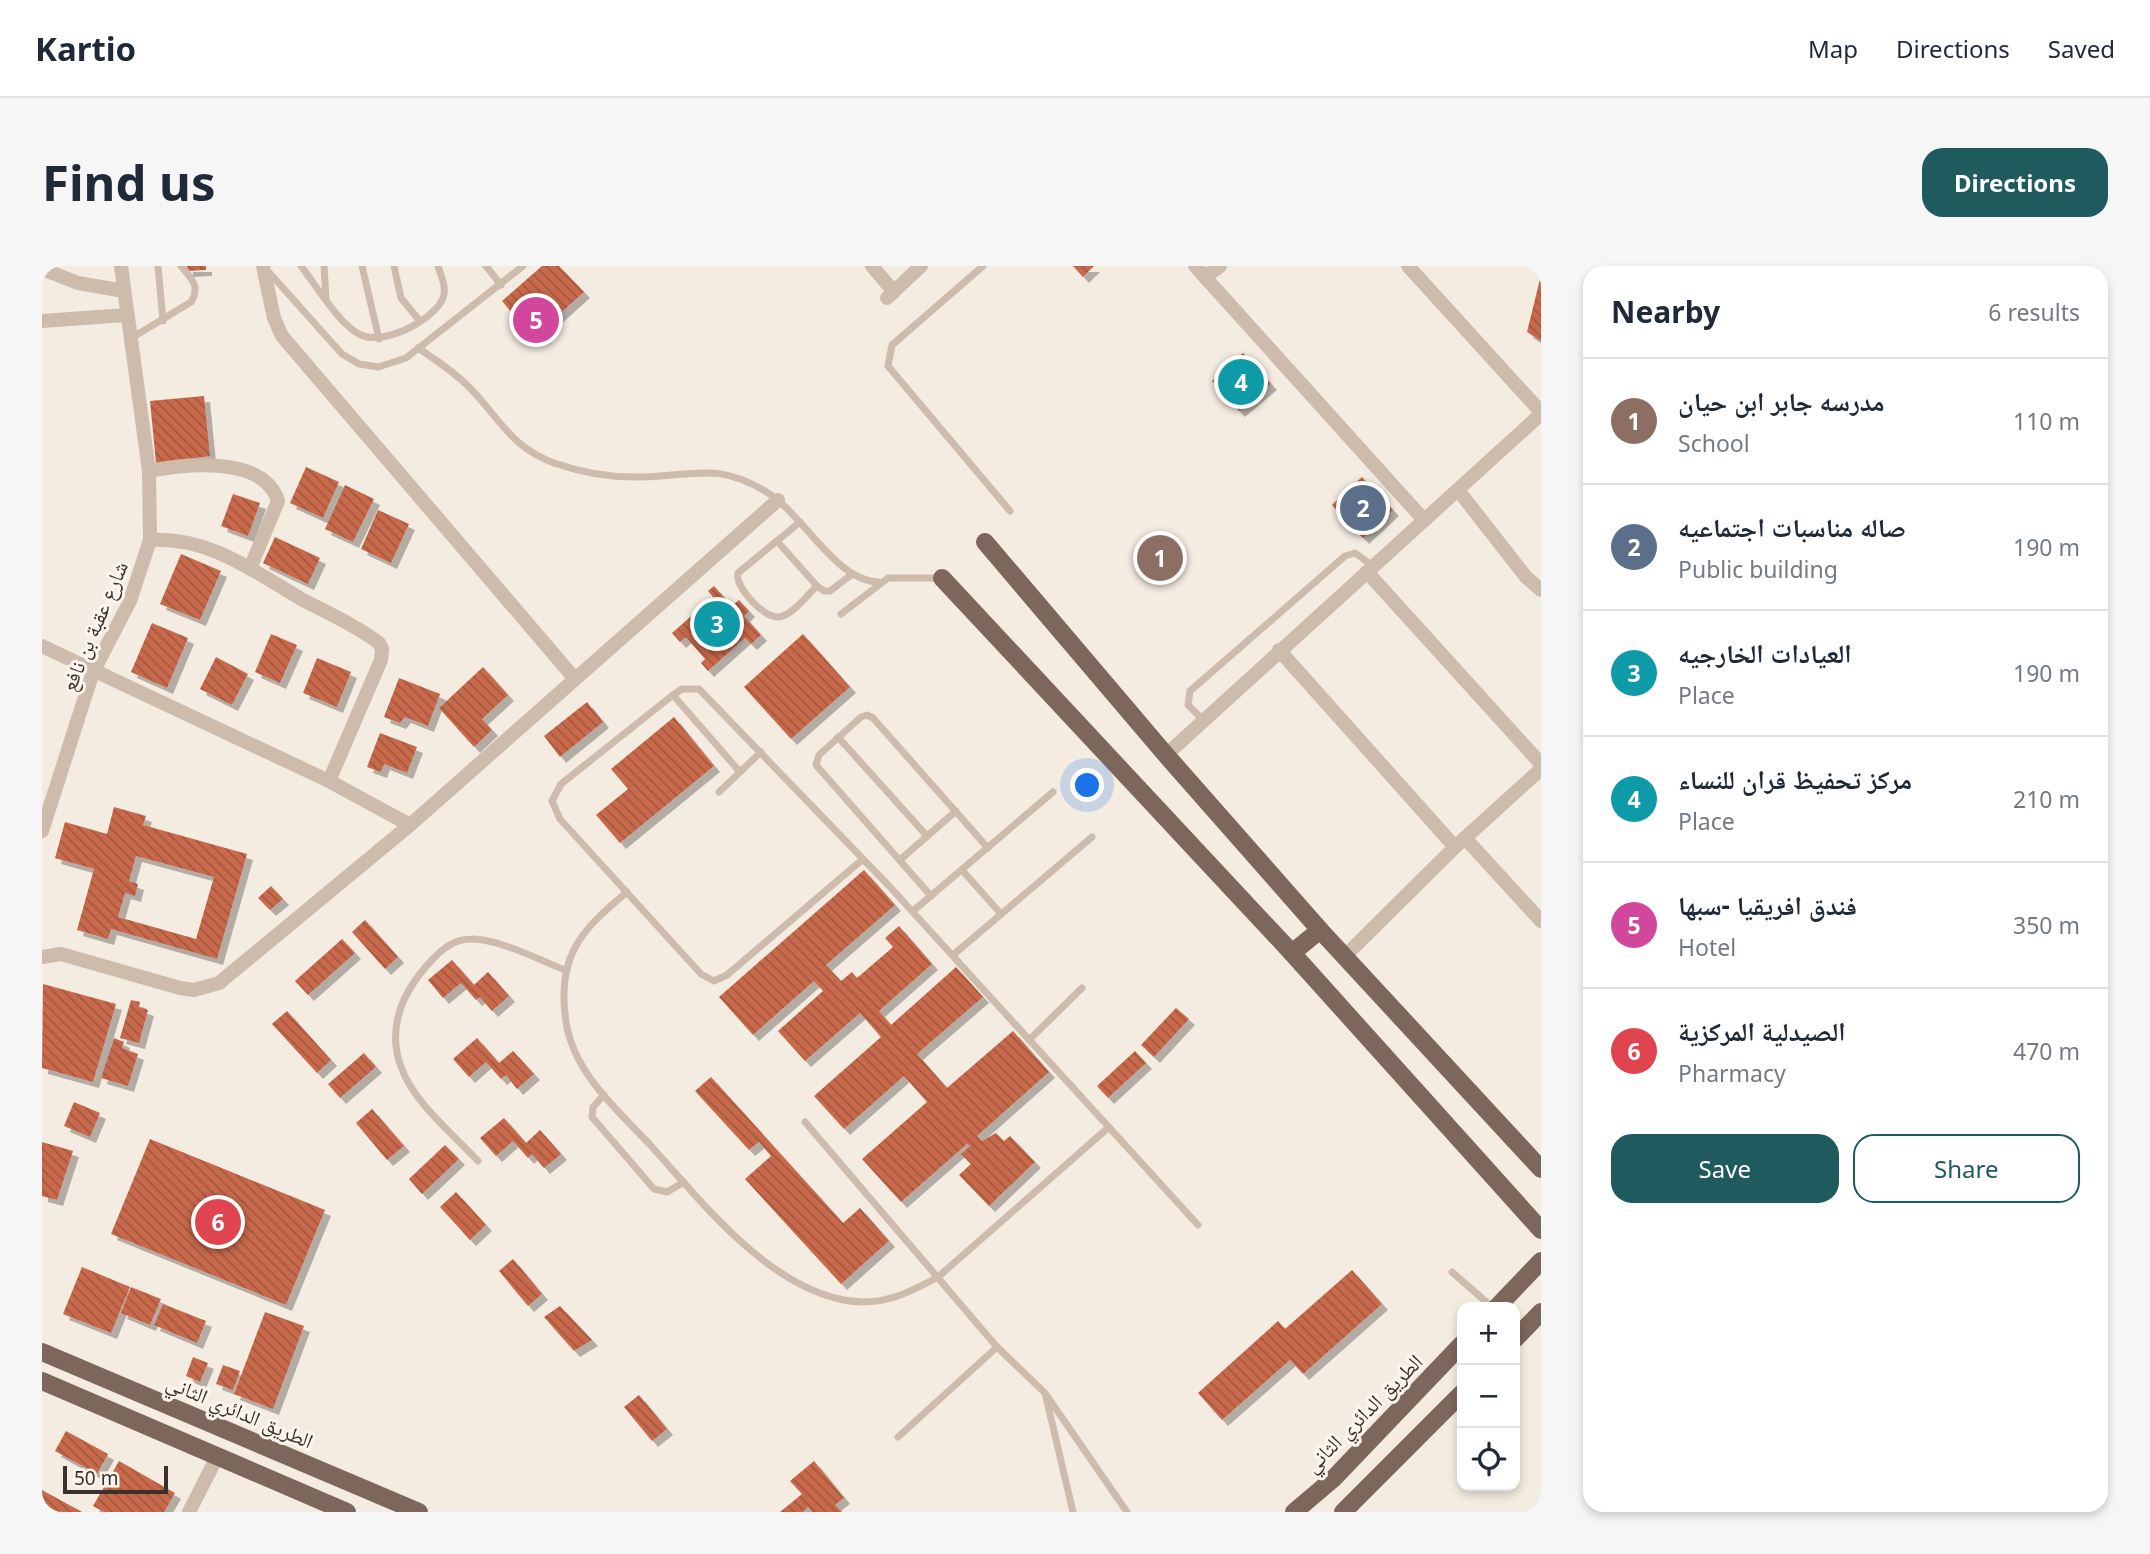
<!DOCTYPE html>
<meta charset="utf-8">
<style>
body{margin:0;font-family:"Noto Sans","Noto Naskh Arabic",sans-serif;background:#f6f6f7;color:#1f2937}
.controls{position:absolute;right:21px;bottom:21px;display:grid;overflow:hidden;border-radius:14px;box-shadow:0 4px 10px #0003}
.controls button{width:63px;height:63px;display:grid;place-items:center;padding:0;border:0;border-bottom:2px solid #e0e1e3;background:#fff;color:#1f2937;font:35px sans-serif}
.scale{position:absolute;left:21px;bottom:18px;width:105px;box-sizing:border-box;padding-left:7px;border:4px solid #3b302b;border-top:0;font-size:19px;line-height:24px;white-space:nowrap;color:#3b302b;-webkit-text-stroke:5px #fbf5ee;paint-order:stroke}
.you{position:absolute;left:1046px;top:520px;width:24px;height:24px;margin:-18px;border:5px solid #fff;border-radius:50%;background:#1a73e8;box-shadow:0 0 0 10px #1a73e833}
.badge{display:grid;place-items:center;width:46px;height:46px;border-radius:50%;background:#1f5a5e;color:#fff;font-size:23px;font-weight:700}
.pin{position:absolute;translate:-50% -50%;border:4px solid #fff;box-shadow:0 2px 7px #0006}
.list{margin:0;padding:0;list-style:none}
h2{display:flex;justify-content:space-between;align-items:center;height:91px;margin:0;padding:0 28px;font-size:30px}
h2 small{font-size:23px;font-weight:400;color:#747a83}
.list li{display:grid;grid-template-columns:46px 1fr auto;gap:21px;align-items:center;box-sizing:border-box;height:126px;padding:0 28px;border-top:2px solid #e0e1e3}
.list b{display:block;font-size:26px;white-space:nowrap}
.list p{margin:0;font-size:23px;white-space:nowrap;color:#747a83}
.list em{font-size:23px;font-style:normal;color:#747a83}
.actions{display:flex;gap:14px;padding:21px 28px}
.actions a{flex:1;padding:16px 0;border:2px solid #1f5a5e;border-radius:21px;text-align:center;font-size:24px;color:#1f5a5e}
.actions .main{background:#1f5a5e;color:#fff}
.icon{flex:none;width:38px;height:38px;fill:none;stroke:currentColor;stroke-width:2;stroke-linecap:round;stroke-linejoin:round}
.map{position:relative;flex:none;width:1499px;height:1246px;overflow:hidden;border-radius:21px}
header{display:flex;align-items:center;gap:42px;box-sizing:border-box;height:98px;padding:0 35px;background:#fff;border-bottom:2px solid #e0e1e3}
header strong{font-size:33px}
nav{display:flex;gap:38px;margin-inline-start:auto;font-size:24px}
.intro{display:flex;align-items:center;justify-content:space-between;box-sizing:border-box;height:168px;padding:0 42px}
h1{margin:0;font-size:49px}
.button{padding:18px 32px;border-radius:21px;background:#1f5a5e;color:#fff;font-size:24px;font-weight:700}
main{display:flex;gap:42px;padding:0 42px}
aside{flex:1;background:#fff;border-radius:21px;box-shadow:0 4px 10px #0003}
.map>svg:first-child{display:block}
</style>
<header>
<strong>Kartio</strong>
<nav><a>Map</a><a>Directions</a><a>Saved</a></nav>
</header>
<div class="intro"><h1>Find us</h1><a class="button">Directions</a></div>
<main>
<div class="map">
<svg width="1499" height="1246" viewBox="0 0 1499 1246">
<defs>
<pattern id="building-back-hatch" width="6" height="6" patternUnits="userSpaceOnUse" patternTransform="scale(1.75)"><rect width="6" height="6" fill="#c8694b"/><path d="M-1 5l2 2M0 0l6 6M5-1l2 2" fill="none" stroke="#a4573f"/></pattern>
<filter id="shadow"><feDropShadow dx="6" dy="6" stdDeviation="0" flood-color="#0004"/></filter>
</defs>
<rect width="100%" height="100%" fill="#f4ebe1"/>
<g fill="url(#building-back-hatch)" fill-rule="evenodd" filter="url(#shadow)">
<path d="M145,0H164V4L145,5Z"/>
<path d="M500,0H517L542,26L491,72L460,35Z"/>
<path d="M1031,0H1052L1041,11Z"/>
<path d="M1498,13H1499V75L1485,66Z"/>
<path d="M1201,87L1229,118L1197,145L1170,115Z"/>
<path d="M162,130L168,190L114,197L108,135Z"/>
<path d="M264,201L297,216L281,252L248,237Z"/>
<path d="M1320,211L1351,244L1321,272L1290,239Z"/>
<path d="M303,219L332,233L311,276L283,263Z"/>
<path d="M191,228L218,237L206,270L179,260Z"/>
<path d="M336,244L367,258L349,297L319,283Z"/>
<path d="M233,271L278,292L266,318L221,297Z"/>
<path d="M139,288L179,305L158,354L118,338Z"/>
<path d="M672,320L690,340L697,334L707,345L702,350L719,369L709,378L703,372L666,405L659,397L663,393L644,371L638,376L630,367L671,331L666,325Z"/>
<path d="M110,357L146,372L125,422L89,406Z"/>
<path d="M229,368L255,379L238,417L213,406Z"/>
<path d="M761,368L808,421L749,473L702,421Z"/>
<path d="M174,391L206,408L190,439L158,423Z"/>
<path d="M275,392L309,406L295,441L261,427Z"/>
<path d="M441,401L466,429L440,453L450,464L432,481L397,442Z"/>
<path d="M357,412L398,428L386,460L363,451L358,457L342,451Z"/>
<path d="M545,436L561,456L518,491L502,470Z"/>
<path d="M632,451L672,500L578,577L554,549L586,523L569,503Z"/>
<path d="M338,467L375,481L365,507L342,498L339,506L325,501Z"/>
<path d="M72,541L104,550L101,559L205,588L175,693L69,663L66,673L35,664L52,603L13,592L23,556L65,568ZM94,590L172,611L154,673L76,651L83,627L93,630L96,618L87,615Z"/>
<path d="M822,604L853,639L784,699L799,715L810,706L815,712L851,681L843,672L857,660L890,698L837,745L849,759L914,701L941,731L875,788L905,822L971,765L1007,806L935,870L940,875L954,867L962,875L968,870L993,896L947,940L917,909L929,898L919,888L928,880L925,878L859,936L820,893L885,836L862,810L802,863L772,830L839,771L818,747L763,795L736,765L781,725L772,715L711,769L677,731Z"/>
<path d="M229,620L241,633L228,644L216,632Z"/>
<path d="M323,654L356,691L343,703L310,666Z"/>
<path d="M300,673L313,687L266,729L253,715Z"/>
<path d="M410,694L432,719L446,706L467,730L450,745L438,731L434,734L419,717L401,732L386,714Z"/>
<path d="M1,718L74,738L51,816L0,802Z"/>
<path d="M89,734L98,736L97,741L106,744L97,777L78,772Z"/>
<path d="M1134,742L1147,753L1112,791L1099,779Z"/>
<path d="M245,745L289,794L275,807L230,758Z"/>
<path d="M72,772L82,776L80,782L96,788L86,820L59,812Z"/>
<path d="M435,772L457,797L471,785L492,808L475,823L464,809L459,813L444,796L427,811L411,793Z"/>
<path d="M1093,785L1104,797L1066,832L1055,820Z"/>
<path d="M322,787L334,801L298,832L286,818Z"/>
<path d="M669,811L801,957L818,942L847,975L799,1018L703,913L729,890L717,876L707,884L653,825Z"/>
<path d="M32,836L58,847L48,871L22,860Z"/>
<path d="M330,843L362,880L345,894L314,857Z"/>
<path d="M462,852L484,877L498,864L519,888L502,902L490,888L486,892L471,875L454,890L438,872Z"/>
<path d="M108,873L283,944L244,1039L69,968Z"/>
<path d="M0,876L31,885L15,934L0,930Z"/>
<path d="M403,879L417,893L380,928L367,913Z"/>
<path d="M414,926L444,959L428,974L398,941Z"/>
<path d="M471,993L500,1028L486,1040L457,1005Z"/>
<path d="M40,1001L88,1021L69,1067L21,1048Z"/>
<path d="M1310,1004L1340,1038L1261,1108L1248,1094L1180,1154L1156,1127L1236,1055L1243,1063Z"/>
<path d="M89,1021L119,1033L108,1059L79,1047Z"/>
<path d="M121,1038L164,1055L155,1077L112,1059Z"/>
<path d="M518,1040L550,1074L532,1085L502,1051Z"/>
<path d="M223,1046L262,1060L231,1143L192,1128Z"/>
<path d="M151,1091L166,1097L158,1116L144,1110Z"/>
<path d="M181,1099L198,1105L191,1124L174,1118Z"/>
<path d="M597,1129L625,1163L610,1175L582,1141Z"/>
<path d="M24,1165L66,1188L55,1208L13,1185Z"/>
<path d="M77,1195L133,1227L122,1246H62L51,1240Z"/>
<path d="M772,1195L802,1232L793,1239L800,1246H770L766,1241L761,1246H738L760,1228L748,1215Z"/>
<path d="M0,1224L40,1246H0Z"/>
</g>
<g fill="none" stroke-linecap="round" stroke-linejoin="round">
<g stroke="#cdbbac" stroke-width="7">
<path d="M116,0L121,55"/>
<path d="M259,0C274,19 298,60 319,69C343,80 393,53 401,32C405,22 399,10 396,0"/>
<path d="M282,0L284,32"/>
<path d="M320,0L337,73"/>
<path d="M352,0L359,32L377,54"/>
<path d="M444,0L459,19"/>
<path d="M941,0L850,79L846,100L968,245"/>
<path d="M224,3L300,88L317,98L336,101L364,92L481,0"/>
<path d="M88,73L149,36C159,21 149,12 139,0"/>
<path d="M376,82C394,94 412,106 427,121C457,151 468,181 512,197C541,207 570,212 600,211C652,210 674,196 723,225C761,247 793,315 836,316"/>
<path d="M758,256L696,307C692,320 722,353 737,351C751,349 765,329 775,320L782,325H788L809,309"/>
<path d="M735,275L775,320"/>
<path d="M799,348L846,312H900"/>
<path d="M631,429L698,506"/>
<path d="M1160,453L1146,439L1148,425L1303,290L1313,287L1331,300"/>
<path d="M796,471L885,570"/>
<path d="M677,526L719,486"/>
<path d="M821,593L685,709L672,715L659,708L518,553L510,535L519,518L631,429L640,423H657L848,621L1156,959"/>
<path d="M859,593L914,545"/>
<path d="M920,604L959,648"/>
<path d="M585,626C538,665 514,691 524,756C532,808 576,844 610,881C660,936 724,1019 802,1034C838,1041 865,1028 896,1011L1067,861"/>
<path d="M889,630L774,499L777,489L819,451L825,449L831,452L946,582"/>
<path d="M871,645L1011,526"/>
<path d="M911,689L1050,571"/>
<path d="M987,774L1040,722"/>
<path d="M562,829L551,841L550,851L612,923L625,926L642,916"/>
<path d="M763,856L955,1081L1003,1127L1085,1246"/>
<path d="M436,895C410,867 372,837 359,801C344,760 361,725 389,695C400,683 412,673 429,673C455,672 500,695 525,705"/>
<path d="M1410,1006L1450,1041"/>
<path d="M1004,1131L1031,1246"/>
<path d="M856,1171L955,1081"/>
</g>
<g stroke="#cdbbac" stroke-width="14">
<path d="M221,0L232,52L240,70L533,413"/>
<path d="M830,0L852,26"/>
<path d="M1153,0L1382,254"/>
<path d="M1366,0L1499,146"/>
<path d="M0,3L36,17L82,25"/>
<path d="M1163,11L1178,0"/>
<path d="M845,32L879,0"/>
<path d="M0,55L84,49"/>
<path d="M107,205C142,198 222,189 236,235L209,300"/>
<path d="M1416,224L1484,311L1499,324"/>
<path d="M108,274C169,271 211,305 261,334C286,347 315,360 337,377L340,383L339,394L287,515"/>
<path d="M1325,306L1499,498"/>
<path d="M0,380L287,515L368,559"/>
<path d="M1237,384L1413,581"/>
<path d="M1124,489L1499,148"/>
<path d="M0,565L51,406L88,335L108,274L107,205L79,0"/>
<path d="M1423,572L1499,655"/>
<path d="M1303,690L1413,581L1499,503"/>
<path d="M0,691L19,688L138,722L152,724L177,717L368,559L736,234"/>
<path d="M147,1246L176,1189"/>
</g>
<g stroke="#7d675c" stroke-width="18">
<path d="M943,276L1124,489L1278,664L1499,903"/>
<path d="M900,312L1250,687L1499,964"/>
<path d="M1250,687L1278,664"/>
<path d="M1455,1041L1499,995"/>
<path d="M1473,1073L1499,1046"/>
<path d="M0,1086L377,1246"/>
<path d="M0,1115L305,1246"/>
<path d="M1252,1246L1291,1213L1420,1078"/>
<path d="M1301,1246L1420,1127"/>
</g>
</g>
<g text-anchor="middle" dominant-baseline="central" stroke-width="6" stroke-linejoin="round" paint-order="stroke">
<g font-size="21" fill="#3b302b" stroke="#fbf5ee">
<text transform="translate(52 360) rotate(-67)">شارع عقبة بن نافع</text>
<text transform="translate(198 1145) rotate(23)">الطريق الدائري الثاني</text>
<text transform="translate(1321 1147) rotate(-45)">الطريق الدائري الثاني</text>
</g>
</g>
</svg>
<div class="controls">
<button>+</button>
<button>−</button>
<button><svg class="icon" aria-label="locate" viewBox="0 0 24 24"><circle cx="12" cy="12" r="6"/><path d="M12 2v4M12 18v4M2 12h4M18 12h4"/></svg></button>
</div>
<div class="scale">50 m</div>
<div class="you"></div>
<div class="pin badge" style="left:1118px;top:292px;background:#8d6e63">1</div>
<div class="pin badge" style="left:1321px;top:242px;background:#5c6f8a">2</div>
<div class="pin badge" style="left:675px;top:358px;background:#0f9aa8">3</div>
<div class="pin badge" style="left:1199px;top:116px;background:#0f9aa8">4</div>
<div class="pin badge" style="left:494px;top:54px;background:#d1479c">5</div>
<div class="pin badge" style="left:176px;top:956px;background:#e0444e">6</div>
</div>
<aside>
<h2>Nearby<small>6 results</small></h2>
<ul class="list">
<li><span class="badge" style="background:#8d6e63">1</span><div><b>مدرسه جابر ابن حيان</b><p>School</p></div><em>110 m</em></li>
<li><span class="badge" style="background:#5c6f8a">2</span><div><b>صاله مناسبات اجتماعيه</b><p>Public building</p></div><em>190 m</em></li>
<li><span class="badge" style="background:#0f9aa8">3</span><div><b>العيادات الخارجيه</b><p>Place</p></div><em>190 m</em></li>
<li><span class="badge" style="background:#0f9aa8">4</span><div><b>مركز تحفيظ قران للنساء</b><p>Place</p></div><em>210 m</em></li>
<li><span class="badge" style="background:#d1479c">5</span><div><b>فندق افريقيا -سبها</b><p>Hotel</p></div><em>350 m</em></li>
<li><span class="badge" style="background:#e0444e">6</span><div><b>الصيدلية المركزية</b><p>Pharmacy</p></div><em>470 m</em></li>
</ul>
<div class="actions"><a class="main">Save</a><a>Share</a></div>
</aside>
</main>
